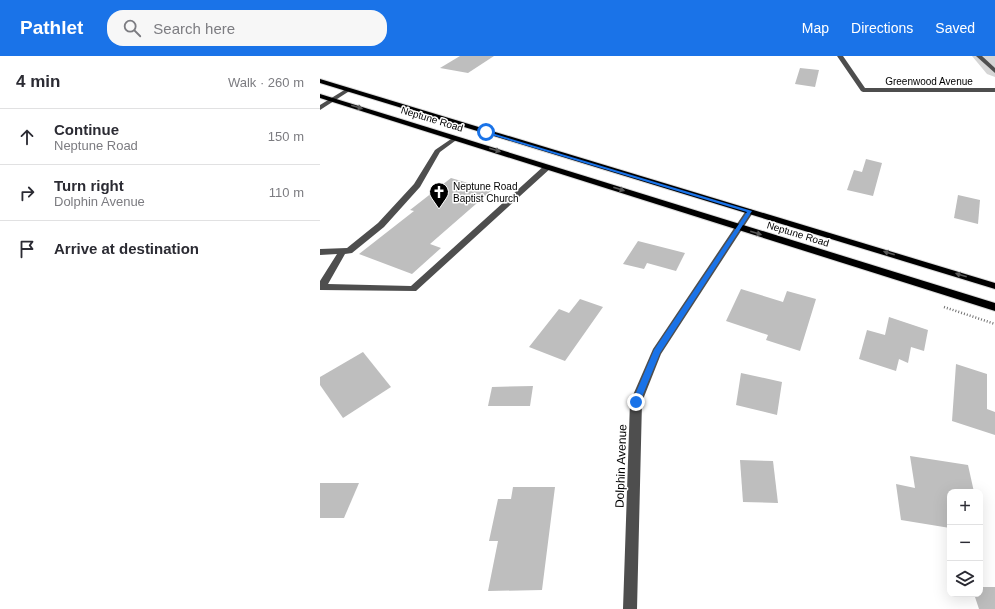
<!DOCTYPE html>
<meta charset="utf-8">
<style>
body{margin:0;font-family:Helvetica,sans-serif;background:#f7f7f7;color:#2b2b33}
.controls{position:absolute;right:12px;bottom:12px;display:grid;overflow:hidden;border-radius:8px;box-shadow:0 4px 16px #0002}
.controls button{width:36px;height:36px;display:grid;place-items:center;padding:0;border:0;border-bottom:1px solid #e1e1e2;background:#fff;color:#2b2b33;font:20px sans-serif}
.stop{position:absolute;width:12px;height:12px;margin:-9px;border:3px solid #1a73e8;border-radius:50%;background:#fff}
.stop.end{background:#1a73e8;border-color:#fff;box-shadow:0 1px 4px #0008}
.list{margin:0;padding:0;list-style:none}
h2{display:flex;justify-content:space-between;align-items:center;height:52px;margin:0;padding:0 16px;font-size:17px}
h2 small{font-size:13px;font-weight:400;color:#7c7c81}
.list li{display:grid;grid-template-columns:26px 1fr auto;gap:12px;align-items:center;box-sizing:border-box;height:56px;padding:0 16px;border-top:1px solid #e1e1e2}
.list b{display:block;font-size:15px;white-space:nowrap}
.list p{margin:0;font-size:13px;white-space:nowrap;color:#7c7c81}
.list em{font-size:13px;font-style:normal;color:#7c7c81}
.icon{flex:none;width:22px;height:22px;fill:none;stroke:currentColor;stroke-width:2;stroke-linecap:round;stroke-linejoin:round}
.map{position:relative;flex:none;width:675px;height:553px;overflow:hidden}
header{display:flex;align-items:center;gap:24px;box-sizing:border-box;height:56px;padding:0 20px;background:#1a73e8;color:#fff}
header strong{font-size:19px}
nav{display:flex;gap:22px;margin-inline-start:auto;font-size:14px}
.search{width:280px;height:36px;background:#f7f7f7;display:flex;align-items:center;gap:10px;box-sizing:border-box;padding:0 14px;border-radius:16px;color:#7c7c81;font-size:15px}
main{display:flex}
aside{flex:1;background:#fff}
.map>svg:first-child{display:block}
</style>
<header>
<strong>Pathlet</strong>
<div class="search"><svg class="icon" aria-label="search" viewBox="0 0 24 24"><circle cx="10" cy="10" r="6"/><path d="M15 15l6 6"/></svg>Search here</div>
<nav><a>Map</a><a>Directions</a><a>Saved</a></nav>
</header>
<main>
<aside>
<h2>4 min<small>Walk · 260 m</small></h2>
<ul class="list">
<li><svg class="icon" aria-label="ahead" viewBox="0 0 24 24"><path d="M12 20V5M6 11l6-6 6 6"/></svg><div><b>Continue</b><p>Neptune Road</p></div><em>150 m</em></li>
<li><svg class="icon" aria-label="right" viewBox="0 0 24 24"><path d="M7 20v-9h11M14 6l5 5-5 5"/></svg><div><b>Turn right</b><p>Dolphin Avenue</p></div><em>110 m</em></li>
<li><svg class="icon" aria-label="arrive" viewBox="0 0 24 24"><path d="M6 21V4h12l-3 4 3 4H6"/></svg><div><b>Arrive at destination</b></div></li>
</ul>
</aside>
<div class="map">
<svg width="675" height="553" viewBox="0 0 675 553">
<rect width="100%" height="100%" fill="#fff"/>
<path fill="#d5d5d5" d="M652,0H675V21L667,18Z"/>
<g fill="#bebebe">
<path d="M140,0H174L148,17L120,12Z"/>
<path d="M480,12L499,14L495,31L475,28Z"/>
<path d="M546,103L562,107L553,140L527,134L534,114L542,116Z"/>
<path d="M131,122L172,134L110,188L121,192L92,218L39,198L94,155L90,154Z"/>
<path d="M638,139L660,144L658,168L634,162Z"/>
<path d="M318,185L365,197L356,215L327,207L324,213L303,208Z"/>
<path d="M421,233L463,246L467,235L496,243L480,295L446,284L448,279L406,265Z"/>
<path d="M260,243L283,251L245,305L209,291L239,253L249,257Z"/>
<path d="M569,261L608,274L604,295L591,291L588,307L579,303L576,315L539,303L547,274L565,279Z"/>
<path d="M43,296L71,331L23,362L0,329V321Z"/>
<path d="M636,308L667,318V353L675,356V379L632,365Z"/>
<path d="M421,317L462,326L457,359L416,349Z"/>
<path d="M213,330L210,350H168L172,331Z"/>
<path d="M590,400L648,409L654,436H630V472L581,464L576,428L595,432Z"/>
<path d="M420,404L453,405L458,447L423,446Z"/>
<path d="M0,427H39L24,462H0Z"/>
<path d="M193,431H235L222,534L168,535L178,485H169L178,443H191Z"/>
<path d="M660,531H675V553H659L654,538H660Z"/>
</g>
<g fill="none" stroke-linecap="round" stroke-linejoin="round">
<g stroke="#dbdbdb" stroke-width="2">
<g id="major">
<path d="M0,23L675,227V233L0,27Z"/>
<path d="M0,38L675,247V255L0,42Z"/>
</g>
</g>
<path stroke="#707070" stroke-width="2.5" stroke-dasharray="1 2" stroke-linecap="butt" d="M624,251L675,268"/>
<g fill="#4e4e4e" fill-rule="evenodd">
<path d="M517,0H523L545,32H675V36H543L541,35Z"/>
<path d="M656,0H662L675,12V17Z"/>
<path d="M26,33L31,34L0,54V49Z"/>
<path d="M134,81L139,82L120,96L100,131L64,171L32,197L25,198L8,228L91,230L225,109H228L232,111L96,235L0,234V225L17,198L0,199V193L27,192L58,167L94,128L115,94Z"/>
<path d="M427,153H430L434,155L341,298L322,346L317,553H303L310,346L333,293Z"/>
</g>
<use href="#major" fill="#000" fill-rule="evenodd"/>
</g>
<defs><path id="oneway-solid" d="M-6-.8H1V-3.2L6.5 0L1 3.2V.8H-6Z"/></defs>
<g fill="#595959">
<use href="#oneway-solid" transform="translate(37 51) rotate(17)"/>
<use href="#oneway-solid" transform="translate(175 94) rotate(17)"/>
<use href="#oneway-solid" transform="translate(299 133) rotate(18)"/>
<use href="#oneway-solid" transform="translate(436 177) rotate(17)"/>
<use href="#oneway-solid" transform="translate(569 197) rotate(-163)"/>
<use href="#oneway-solid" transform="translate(641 219) rotate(-163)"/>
</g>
<path fill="#1a73e8" d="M165,75L432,155L340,297L319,348L316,349L312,346L334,294L427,156L165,77Z"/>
<defs>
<g id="church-pin" transform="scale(1)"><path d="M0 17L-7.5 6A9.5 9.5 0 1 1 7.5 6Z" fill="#000" stroke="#fff"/><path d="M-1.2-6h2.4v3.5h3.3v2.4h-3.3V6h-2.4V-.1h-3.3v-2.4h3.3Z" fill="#fff"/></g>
</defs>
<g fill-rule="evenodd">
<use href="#church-pin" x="119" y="136"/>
</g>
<g text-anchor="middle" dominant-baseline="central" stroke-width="3" stroke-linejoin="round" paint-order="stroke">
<g font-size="10" fill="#000" stroke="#fff">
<text x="609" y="25">Greenwood Avenue</text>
<text transform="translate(112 63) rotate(17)">Neptune Road</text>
<text transform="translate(478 178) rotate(17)">Neptune Road</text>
</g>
<g font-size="10" fill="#000" stroke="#fff" text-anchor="start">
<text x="133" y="130">Neptune Road<tspan x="133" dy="12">Baptist Church</tspan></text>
</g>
<g font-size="12" fill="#000" stroke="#fff">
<text transform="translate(301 410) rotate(-88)">Dolphin Avenue</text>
</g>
</g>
</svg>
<div class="controls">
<button>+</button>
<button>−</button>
<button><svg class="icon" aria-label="layers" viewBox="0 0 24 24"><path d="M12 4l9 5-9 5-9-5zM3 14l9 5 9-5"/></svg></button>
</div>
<div class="stop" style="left:166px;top:76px"></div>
<div class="stop end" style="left:316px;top:346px"></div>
</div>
</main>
